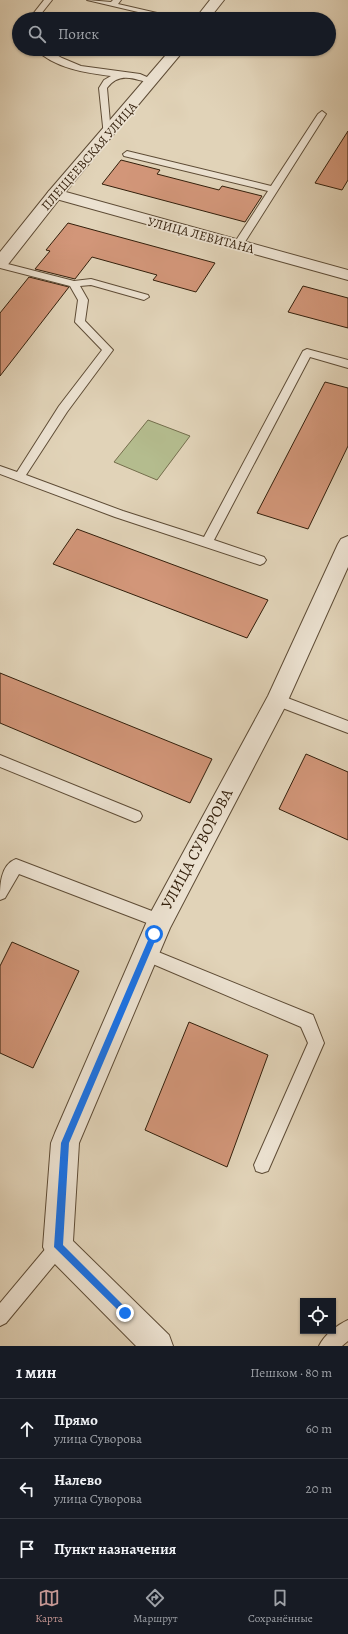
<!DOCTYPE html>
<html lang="ru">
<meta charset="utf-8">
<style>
body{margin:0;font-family:Alegreya,serif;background:#242831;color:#f1f3f6}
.controls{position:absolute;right:12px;bottom:12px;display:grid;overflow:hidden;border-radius:0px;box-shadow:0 1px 3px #0004}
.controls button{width:36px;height:36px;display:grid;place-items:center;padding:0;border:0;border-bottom:1px solid #363941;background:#171b24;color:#f1f3f6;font:20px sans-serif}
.stop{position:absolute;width:12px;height:12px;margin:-9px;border:3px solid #1a73e8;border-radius:50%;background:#fff}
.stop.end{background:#1a73e8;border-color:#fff;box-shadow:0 1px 4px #0008}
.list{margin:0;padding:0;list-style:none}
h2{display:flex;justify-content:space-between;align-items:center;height:52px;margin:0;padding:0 16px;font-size:17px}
h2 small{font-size:13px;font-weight:400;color:#9ea1a6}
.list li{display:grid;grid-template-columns:26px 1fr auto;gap:12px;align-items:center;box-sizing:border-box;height:60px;padding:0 16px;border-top:1px solid #363941}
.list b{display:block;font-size:15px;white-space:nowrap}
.list p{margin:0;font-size:13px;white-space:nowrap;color:#9ea1a6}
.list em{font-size:13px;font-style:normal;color:#9ea1a6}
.icon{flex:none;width:22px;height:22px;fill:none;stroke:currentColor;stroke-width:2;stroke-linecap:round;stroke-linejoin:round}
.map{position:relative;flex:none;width:348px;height:1346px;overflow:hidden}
.search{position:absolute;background:#171b24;box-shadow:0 1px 3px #0004;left:12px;right:12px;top:12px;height:44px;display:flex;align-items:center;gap:10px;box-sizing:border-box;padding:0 14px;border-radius:22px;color:#9ea1a6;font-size:15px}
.sheet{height:232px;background:#171b24}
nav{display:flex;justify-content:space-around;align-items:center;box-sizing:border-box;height:56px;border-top:1px solid #363941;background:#171b24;font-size:11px;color:#9ea1a6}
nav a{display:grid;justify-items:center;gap:2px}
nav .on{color:#c59692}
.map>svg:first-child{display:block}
</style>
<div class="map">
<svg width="348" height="1346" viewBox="0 0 348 1346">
<rect width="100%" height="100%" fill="#e1d3b8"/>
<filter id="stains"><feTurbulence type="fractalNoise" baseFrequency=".005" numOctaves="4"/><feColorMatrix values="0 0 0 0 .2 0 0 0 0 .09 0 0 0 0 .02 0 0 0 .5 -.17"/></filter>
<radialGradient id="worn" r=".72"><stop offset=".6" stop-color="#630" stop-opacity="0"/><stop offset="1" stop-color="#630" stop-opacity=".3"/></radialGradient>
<path fill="#b4bc8e" stroke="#746e4c" d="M148,420L190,436L157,480L114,462Z"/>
<g fill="#d29679" stroke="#331f0b">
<path d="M287,49H315L316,54H288Z"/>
<path d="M348,131V180L342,190L315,183Z"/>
<path d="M121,160L160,170L157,174L219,190L222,186L262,196L245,222L102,184Z"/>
<path d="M68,223L215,263L196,292L153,280L157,275L92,257L75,279L35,269L50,251L46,250Z"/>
<path d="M29,277L69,287L0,376V313Z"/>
<path d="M303,286L348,298V328L288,312Z"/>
<path d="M325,382L348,388V446L308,529L257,513Z"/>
<path d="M77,529L268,600L247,638L53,564Z"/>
<path d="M0,673L212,759L190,803L0,723Z"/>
<path d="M306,754L348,772V840L279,809Z"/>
<path d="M12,942L79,971L33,1068L0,1053V966Z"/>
<path d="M189,1022L268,1055L227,1167L145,1130Z"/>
</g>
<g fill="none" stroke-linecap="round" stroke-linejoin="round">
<g stroke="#5e4c36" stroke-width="2">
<g id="service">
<path d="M44,0H52L37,19H29Z"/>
<path d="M87,0L111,2L113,0H121L118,4L183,19H168Z"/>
<path d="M36,49H46L62,58L81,66L140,74L156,81L152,84C136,79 119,71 107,88L111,134L107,137L104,136L99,88L104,80L111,76C87,73 53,68 36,49Z"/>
<path d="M322,111L326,114L243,245L238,248L233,245L268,191L124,156L123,154L127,151L271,186L318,114Z"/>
<path d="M0,262L74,281L91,279L148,295L149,297L144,300L91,285L80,286L88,300L85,321L113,350L67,412L26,475L123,511L204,537L303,351L307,349L348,360V368L310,357L214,540L264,557L266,560L264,563L260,565L115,517L0,474V466L17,472L59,406L102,350L75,322L78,300L70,286L0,268Z"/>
<path d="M277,694L348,721V733L272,704L270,700L272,696Z"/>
<path d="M0,755L140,812L142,816L140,820L135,822L0,767Z"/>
<path d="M16,859L165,916L167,921L165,926L160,928L19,874L5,898L0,900C0,886 0,865 16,859Z"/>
<path d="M146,947L313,1015L324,1043L268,1171L262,1173L256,1171L254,1165L308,1043L301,1027L141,959L138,954L141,949Z"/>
<path d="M58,1238L64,1241L67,1247L64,1253L6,1323L0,1326V1303L52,1241Z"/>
<path d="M348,1320V1341L342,1346H319C324,1335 337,1325 348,1320Z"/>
</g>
</g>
<g stroke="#5e4c36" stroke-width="2">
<g id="minor">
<path d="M55,189L348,270V280L49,197L47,194L49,191Z"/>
<path d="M348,536V567L285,707L170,928L79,1143L73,1241L169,1335L173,1346H136L48,1257L43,1247L51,1143L55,1133L151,912L268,696L338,544L341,539Z"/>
</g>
</g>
<g stroke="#5e4c36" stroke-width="2">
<g id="tertiary">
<path d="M210,0H224L209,19H195Z"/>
<path d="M171,49H185L61,197L6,267L0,268V252L49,191Z"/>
</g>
</g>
<use href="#service" fill="#ece2d1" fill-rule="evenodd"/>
<use href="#minor" fill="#ece2d1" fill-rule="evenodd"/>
<use href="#tertiary" fill="#ece2d1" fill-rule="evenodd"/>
</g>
<path fill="#1a73e8" d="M154,930L158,934L69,1143L63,1245L128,1310L129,1313L125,1317L54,1247L61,1143L152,931Z"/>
<g text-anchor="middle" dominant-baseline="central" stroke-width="3.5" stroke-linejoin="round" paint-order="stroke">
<g font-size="13" fill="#331f0b" stroke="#ece2d1">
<text transform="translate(89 156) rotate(-49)">ПЛЕЩЕЕВСКАЯ УЛИЦА</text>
<text transform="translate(201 235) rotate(15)">УЛИЦА ЛЕВИТАНА</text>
</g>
<g font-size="16" fill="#331f0b" stroke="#ece2d1">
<text transform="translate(197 849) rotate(-62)">УЛИЦА СУВОРОВА</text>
</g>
</g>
<rect width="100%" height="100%" filter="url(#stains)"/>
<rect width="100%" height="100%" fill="url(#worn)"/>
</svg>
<div class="controls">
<button><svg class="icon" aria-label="locate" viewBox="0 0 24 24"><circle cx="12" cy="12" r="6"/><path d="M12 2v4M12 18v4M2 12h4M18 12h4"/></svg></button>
</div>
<div class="stop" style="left:154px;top:934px"></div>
<div class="stop end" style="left:125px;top:1313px"></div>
<div class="search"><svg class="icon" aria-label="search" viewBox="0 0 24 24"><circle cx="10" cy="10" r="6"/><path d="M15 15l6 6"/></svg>Поиск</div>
</div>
<section class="sheet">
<h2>1 мин<small>Пешком · 80 m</small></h2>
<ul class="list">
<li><svg class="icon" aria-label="ahead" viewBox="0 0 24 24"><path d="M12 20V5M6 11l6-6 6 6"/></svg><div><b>Прямо</b><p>улица Суворова</p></div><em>60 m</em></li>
<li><svg class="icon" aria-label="left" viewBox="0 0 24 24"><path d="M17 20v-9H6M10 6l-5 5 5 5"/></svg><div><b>Налево</b><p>улица Суворова</p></div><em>20 m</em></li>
<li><svg class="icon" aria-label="arrive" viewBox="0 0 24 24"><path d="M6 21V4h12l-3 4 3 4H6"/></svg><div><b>Пункт назначения</b></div></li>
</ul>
</section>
<nav>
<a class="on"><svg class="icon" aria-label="map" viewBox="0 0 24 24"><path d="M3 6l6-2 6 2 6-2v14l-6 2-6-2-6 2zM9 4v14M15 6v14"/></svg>Карта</a>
<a><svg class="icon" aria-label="directions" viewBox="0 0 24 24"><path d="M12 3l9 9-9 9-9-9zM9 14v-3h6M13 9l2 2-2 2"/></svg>Маршрут</a>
<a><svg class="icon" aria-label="saved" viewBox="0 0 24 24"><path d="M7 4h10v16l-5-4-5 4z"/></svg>Сохранённые</a>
</nav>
